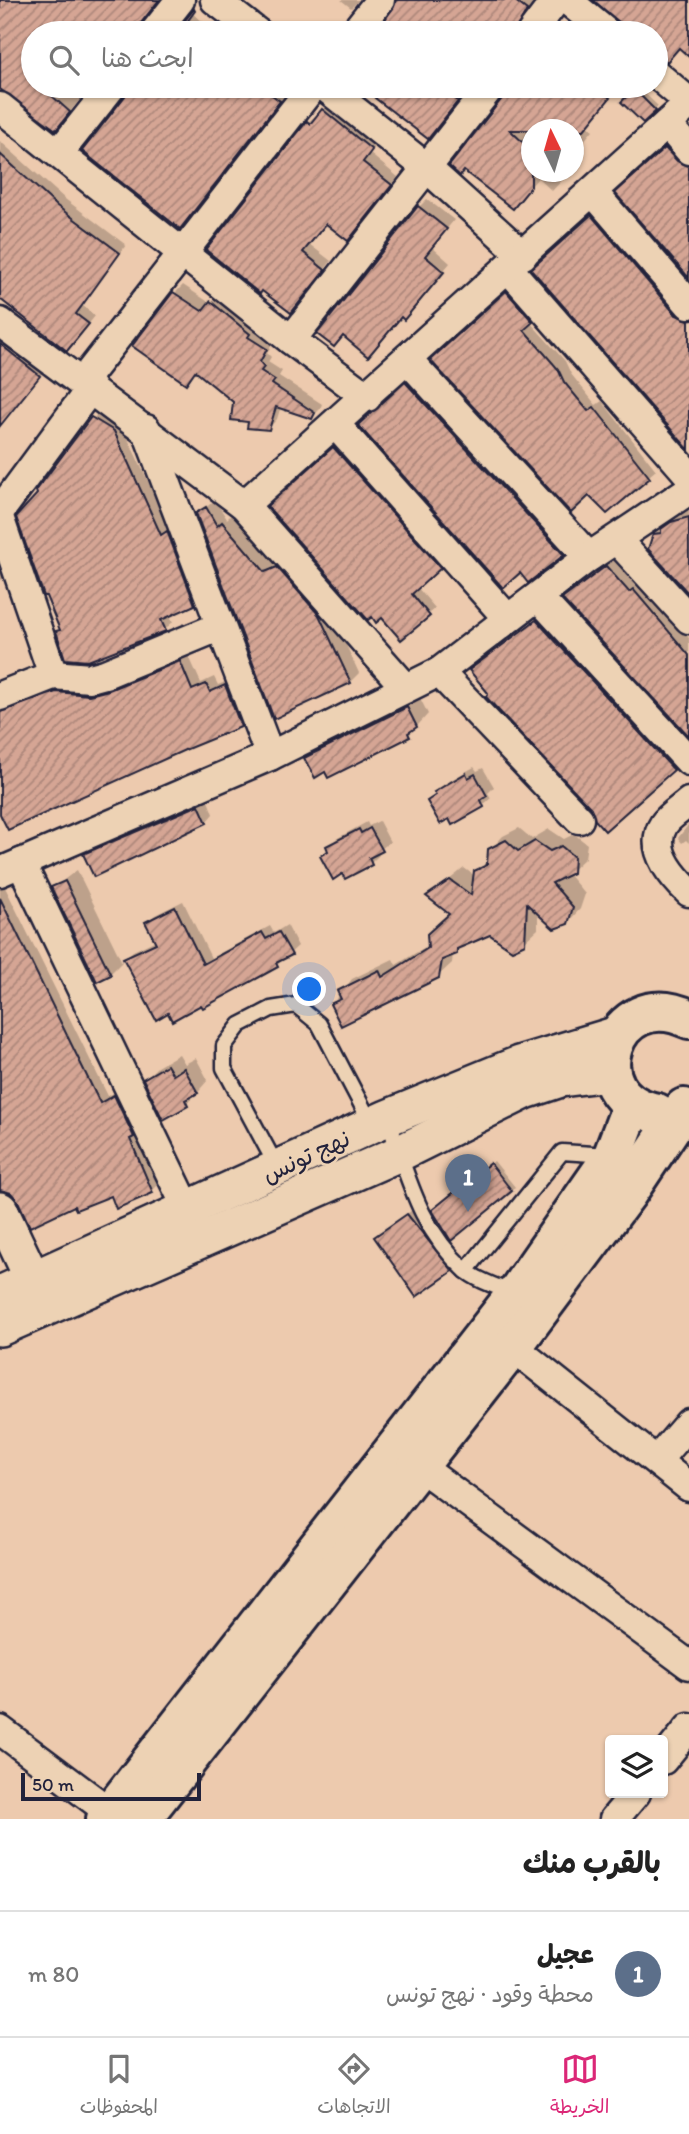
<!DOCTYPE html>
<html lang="ar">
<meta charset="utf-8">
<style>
body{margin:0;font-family:Itim,"Playpen Sans Arabic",sans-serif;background:#f6f6f6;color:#222;direction:rtl}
.controls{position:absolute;right:21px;bottom:21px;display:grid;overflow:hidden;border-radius:7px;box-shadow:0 2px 5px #0004}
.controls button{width:63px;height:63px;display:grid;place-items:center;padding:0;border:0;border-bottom:2px solid #e0e0e0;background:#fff;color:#222;font:35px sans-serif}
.compass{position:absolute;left:521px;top:119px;width:63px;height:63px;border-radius:50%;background:#fff;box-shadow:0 2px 5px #0004;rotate:355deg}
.scale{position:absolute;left:21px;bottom:18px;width:180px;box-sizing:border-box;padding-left:7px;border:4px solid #22223b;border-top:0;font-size:19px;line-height:24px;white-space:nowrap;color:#22223b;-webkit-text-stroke:5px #edd2b4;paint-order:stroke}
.you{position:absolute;left:310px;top:990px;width:24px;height:24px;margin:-18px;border:5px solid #fff;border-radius:50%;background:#1a73e8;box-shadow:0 0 0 10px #1a73e833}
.badge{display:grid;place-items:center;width:46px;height:46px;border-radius:50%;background:#db2777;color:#fff;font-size:23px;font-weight:700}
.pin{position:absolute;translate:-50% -58px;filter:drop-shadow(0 2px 4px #0008)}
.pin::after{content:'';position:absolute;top:37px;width:24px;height:21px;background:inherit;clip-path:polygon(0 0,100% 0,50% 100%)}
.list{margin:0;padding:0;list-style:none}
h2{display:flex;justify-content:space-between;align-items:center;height:91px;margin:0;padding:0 28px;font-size:30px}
h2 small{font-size:23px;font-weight:400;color:#767676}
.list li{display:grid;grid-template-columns:46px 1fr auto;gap:21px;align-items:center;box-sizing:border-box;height:126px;padding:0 28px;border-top:2px solid #e0e0e0}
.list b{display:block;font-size:26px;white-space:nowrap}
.list p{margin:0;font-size:23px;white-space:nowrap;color:#767676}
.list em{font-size:23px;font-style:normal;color:#767676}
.icon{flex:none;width:38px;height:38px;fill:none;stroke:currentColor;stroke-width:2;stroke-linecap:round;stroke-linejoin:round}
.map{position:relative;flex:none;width:689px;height:1819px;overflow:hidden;direction:ltr}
.search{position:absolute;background:#fff;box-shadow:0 2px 5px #0004;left:21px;right:21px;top:21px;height:77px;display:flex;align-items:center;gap:18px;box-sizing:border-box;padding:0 24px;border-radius:38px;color:#767676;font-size:26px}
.sheet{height:217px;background:#fff}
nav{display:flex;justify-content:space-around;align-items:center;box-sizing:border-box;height:98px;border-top:2px solid #e0e0e0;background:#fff;font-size:19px;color:#767676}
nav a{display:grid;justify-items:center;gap:4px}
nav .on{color:#db2777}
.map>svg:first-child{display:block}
</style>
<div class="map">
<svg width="689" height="1819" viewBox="0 0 689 1819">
<defs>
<pattern id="building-hatch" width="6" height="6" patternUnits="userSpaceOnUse" patternTransform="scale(1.75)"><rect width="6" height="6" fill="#d5a594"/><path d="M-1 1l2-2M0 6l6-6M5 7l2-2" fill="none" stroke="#ac867a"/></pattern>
</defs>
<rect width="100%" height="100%" fill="#edcaae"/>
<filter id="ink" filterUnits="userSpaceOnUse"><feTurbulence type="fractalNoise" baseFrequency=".0143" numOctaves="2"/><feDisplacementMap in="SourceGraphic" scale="14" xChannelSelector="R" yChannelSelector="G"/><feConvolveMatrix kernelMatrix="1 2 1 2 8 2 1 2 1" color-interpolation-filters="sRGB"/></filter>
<g filter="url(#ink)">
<g fill="#0003">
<path d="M0,0H160L145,21L149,33H33V86H91L63,120L0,85Z"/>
<path d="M341,0H359L351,8Z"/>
<path d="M396,0H531L534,2L522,21L526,33H377L395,11Z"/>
<path d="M595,0H689V38L667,59L656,50V33H628L619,19Z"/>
<path d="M196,9L193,14L218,33H176Z"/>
<path d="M129,86H278L287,92L180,227L127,96Z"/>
<path d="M377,86H470L435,129Z"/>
<path d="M508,86H613L617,89L587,125L593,130L574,153V130H532V172H570L552,191L538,178L513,207Z"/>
<path d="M638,87L658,106L643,121L624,102Z"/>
<path d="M331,103L378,142L369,153L398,177L355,231L327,222L309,244L331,261L299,303L308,122Z"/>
<path d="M0,141L65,199L126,245L82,305L95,316L75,341L0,297Z"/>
<path d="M674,142L689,157V276L625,186Z"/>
<path d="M427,199L454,220L432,247L450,263L412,309L402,315L419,207Z"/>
<path d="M599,209L689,310V447L541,262Z"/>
<path d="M183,285L210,303L220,294L274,341L267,353L271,357L268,362L282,371L279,376L322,404L320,409L312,417L281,406L277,419L269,428L250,420L234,401L196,370L186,381L174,294Z"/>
<path d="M514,285L539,314L530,322L565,361L571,374L596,405L602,401L656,470L607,512L440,353Z"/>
<path d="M0,331L46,368L0,426Z"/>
<path d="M414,376L570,547L528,581L367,418Z"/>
<path d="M100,410L121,424L202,596L194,604L169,614L173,622L165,629L58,632L61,628L39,494Z"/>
<path d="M341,442L446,560L417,587L435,608L428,614L382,616L276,500Z"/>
<path d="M215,500L227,519L231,515L275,564L286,559L328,606L359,673L350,682L198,514Z"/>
<path d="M689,510V579L654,535L666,523Z"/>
<path d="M0,547L9,572L0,581Z"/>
<path d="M614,560L637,587L641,583L689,638V734L564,599Z"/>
<path d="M544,614L680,762L605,828L593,807L490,693L478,663Z"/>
<path d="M188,654L201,683L214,677L218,685L234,678L249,718L240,726L0,818V704L65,684Z"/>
<path d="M419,696L428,714L409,735L329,775L306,758L318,746Z"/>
<path d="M474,767L477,771L483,768L494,787L488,793L491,798L483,805L449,817L429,801L444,784Z"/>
<path d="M207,798L213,814L206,822L85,855L93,847Z"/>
<path d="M379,821L390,842L377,852L379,855L371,863L346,877L322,856L336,839L367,822L369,826Z"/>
<path d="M689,824V843L686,840L682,843L678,838Z"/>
<path d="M519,828L532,839L549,829L564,839L574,834L587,844L585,858L568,874L585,894L580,909L567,923L538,912V929L524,942L490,933L466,943L453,954L452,963L438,976L332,1005L352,979L393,959L396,965L430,944L451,913L429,896L464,868L475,876L489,859L490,850L503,836Z"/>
<path d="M77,870L122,962L110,974L53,888Z"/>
<path d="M0,877L108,1096L123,1088L160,1183L152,1191L112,1194L75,1204L31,1225L13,1192L0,1189Z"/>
<path d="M183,901L211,958L270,926L274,933L287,925L298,946L277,965L173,1018L125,958L133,951L156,940L147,922L155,915Z"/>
<path d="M179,1054L185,1064L196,1058L208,1080L187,1104L164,1118L145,1079L157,1067Z"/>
<path d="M494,1161L515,1187L452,1238L438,1207Z"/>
<path d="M420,1204L463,1258L452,1270L377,1237Z"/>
</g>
<g fill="url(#building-hatch)" stroke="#22223b" stroke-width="2">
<path d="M0,0H159L141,23L138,33H33V86H41L70,112L56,130L0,89Z"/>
<path d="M396,0H514L527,10L515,33H378Z"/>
<path d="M593,0H689V57L679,48L667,62L656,52V33H632Z"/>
<path d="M194,9L195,11L187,22L201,33H175Z"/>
<path d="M128,86H260L280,101L180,229L82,151L125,96Z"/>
<path d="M385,86H439L458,101L428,139L375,98Z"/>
<path d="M507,86H596L610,98L584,130H510L531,150V187L513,209L464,171L460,176L449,166L504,96Z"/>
<path d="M634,89L656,111L643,123L621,102Z"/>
<path d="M322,109L372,150L363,162L392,185L348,241L326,224L303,252L325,270L291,313L262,291L260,294L206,250L307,121L310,124Z"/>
<path d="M665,148L677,161L689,166V278L615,193Z"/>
<path d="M0,154L57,206L120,253L76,314L89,324L67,351L0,299Z"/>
<path d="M418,206L447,229L425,256L444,272L404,320L401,317L368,357L343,336L334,347L317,334Z"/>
<path d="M591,215L676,315L689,320V450L531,269Z"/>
<path d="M506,291L533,322L524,330L558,369L564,382L588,411L594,407L650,478L607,514L589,496L571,513L430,360Z"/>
<path d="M173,292L202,311L210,301L250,334L248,337L267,349L260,362L264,367L261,371L275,380L272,384L315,413L312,419L276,407L269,430L247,428L248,422L231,420L233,402L195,371L186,384L132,346Z"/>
<path d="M0,344L40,376L0,426Z"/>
<path d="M405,382L564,555L528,583L520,573L503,588L358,425Z"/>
<path d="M91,417L114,431L161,535L167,531L195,605L161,620L166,631L88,661L65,659L56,631L60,630L46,596H44L16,517L37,494L36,491Z"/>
<path d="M333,447L441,568L412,594L430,616L401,640L382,618L376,623L372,617L368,620L267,506Z"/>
<path d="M206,507L217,526L222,522L265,572L277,567L319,615L351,683L274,719L196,513Z"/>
<path d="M689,517V594L648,549L653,534L661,533V529L671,522Z"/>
<path d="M606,566L629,592L633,589L689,655V736L562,599Z"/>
<path d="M536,620L674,770L605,831L595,820L591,808L486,697L488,693L469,670Z"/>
<path d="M180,661L192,690L206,684L210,692L225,685L241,727L187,749L8,830L0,814V712L56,692L89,695L109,690Z"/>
<path d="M407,707L417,727L408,733L410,737L328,778L325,772L315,778L304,758Z"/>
<path d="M466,773L468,778L475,774L487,796L481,800L484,807L452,825L449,819L440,824L427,801L436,795L434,792Z"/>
<path d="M199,805L207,823L94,877L83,854Z"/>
<path d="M370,828L383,851L369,858L372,865L345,879L342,874L333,880L320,856L328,851L326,846L359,829L361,833Z"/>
<path d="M506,840L518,851L535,841L550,851L561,846L574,857L573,873L552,883L573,907L568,924L554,929L527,904L525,944L512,950L490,935L457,949V954L442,960L439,978L341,1026L330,1004L341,999L337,991L379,970L382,977L428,948L427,934L449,914L426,896L450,880L471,895L474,871L487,865L488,849Z"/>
<path d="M65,881L111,975L97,982L51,887Z"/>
<path d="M0,898L100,1103L114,1095L134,1137L130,1139L153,1193L116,1209L111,1196L76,1210L74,1206L30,1227L18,1201L11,1193L0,1190Z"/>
<path d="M175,907L203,964L262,932L266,939L279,932L292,955L276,963L278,967L203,1008L201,1005L172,1021L168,1013L156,1020L123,958L156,943L145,922Z"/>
<path d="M167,1065L173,1075L184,1068L198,1093L185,1100L188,1106L163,1120L143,1079Z"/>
<path d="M490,1163L512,1191L451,1241L432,1210Z"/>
<path d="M407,1214L453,1271L416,1297L374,1237Z"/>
</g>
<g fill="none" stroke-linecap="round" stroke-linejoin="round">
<g stroke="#22223b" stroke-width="19">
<g id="service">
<path d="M387,1118C408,1175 418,1227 465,1270C476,1280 498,1287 513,1293"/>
<path d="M277,1167L224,1068V1046L240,1025L271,1009L296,1005L319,1024L372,1125"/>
<path d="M466,1271L562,1152L608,1155"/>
</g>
</g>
<g stroke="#22223b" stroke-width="33">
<g id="minor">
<path d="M215,0L258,33"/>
<path d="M567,0L607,33"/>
<path d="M154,33L180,0"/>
<path d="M354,33L380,0"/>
<path d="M531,33L556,0"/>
<path d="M656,74L689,102"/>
<path d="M324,86L427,168L523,255"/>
<path d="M0,107L291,340L367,397"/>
<path d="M667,124L689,150"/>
<path d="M59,153L112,86"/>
<path d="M593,192L689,304"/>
<path d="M508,268L689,475"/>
<path d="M0,322L244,505L406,688"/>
<path d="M291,340L491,86"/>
<path d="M408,360L589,557"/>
<path d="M82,382L313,86"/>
<path d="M336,425L508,619"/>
<path d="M146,429L270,756"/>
<path d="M244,505L689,104"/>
<path d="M0,511L91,388"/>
<path d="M0,520L53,675L0,696"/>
<path d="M617,540L689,619"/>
<path d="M538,597L689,761"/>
<path d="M439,672L579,819"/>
<path d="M53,675L90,678L105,674L221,626"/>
<path d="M689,802C681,809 669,816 664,824C648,849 672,876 689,892"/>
<path d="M21,863L196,1227"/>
<path d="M0,872L270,756L439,672L589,557L689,490"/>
<path d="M498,1335L689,1487"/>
<path d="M404,1455L689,1665"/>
<path d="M658,1459L689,1423"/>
<path d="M0,1730L119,1819"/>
<path d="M663,1760L689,1728"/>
<path d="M614,1819L636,1793"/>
</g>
</g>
<g stroke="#22223b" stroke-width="40">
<g id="tertiary">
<path d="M0,1210L42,1299"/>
<path d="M0,1294L387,1118L519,1064L618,1034"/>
<path d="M0,1328L400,1153L525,1091L561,1079L610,1073"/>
</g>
</g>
<g stroke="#22223b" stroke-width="44">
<g id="secondary">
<path d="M657,1113C574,1098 612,982 689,1019"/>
<path d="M106,1819L516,1294L613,1155L632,1105"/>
<path d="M141,1819L512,1347L628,1192L684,1108"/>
</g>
</g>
<use href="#service" stroke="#edd2b4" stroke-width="14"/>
<use href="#minor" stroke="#edd2b4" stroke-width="28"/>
<use href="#tertiary" stroke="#edd2b4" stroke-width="35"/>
<use href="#secondary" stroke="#edd2b4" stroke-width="38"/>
</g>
</g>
<g text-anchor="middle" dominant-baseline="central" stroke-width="5" stroke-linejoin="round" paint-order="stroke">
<g font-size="24" fill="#22223b" stroke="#edd2b4">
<text transform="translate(306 1156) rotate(-25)">نهج تونس</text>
</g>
</g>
</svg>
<div class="controls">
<button><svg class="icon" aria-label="layers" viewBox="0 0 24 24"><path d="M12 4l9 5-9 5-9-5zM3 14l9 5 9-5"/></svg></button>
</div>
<svg class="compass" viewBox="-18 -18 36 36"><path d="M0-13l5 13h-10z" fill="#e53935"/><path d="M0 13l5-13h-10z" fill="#767676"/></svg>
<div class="scale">50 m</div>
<div class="you"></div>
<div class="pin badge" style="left:468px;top:1212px;background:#5c6f8a">1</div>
<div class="search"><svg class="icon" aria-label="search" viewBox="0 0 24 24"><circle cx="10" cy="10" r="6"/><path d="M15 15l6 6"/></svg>ابحث هنا</div>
</div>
<section class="sheet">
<h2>بالقرب منك<small></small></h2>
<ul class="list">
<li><span class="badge" style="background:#5c6f8a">1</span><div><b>عجيل</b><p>محطة وقود · نهج تونس</p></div><em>80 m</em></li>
</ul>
</section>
<nav>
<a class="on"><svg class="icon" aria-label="map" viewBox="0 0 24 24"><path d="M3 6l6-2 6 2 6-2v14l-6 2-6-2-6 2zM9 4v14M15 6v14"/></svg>الخريطة</a>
<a><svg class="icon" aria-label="directions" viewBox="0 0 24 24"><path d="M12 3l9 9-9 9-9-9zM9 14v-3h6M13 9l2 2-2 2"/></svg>الاتجاهات</a>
<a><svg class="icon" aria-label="saved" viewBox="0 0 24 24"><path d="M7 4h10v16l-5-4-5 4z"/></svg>المحفوظات</a>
</nav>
